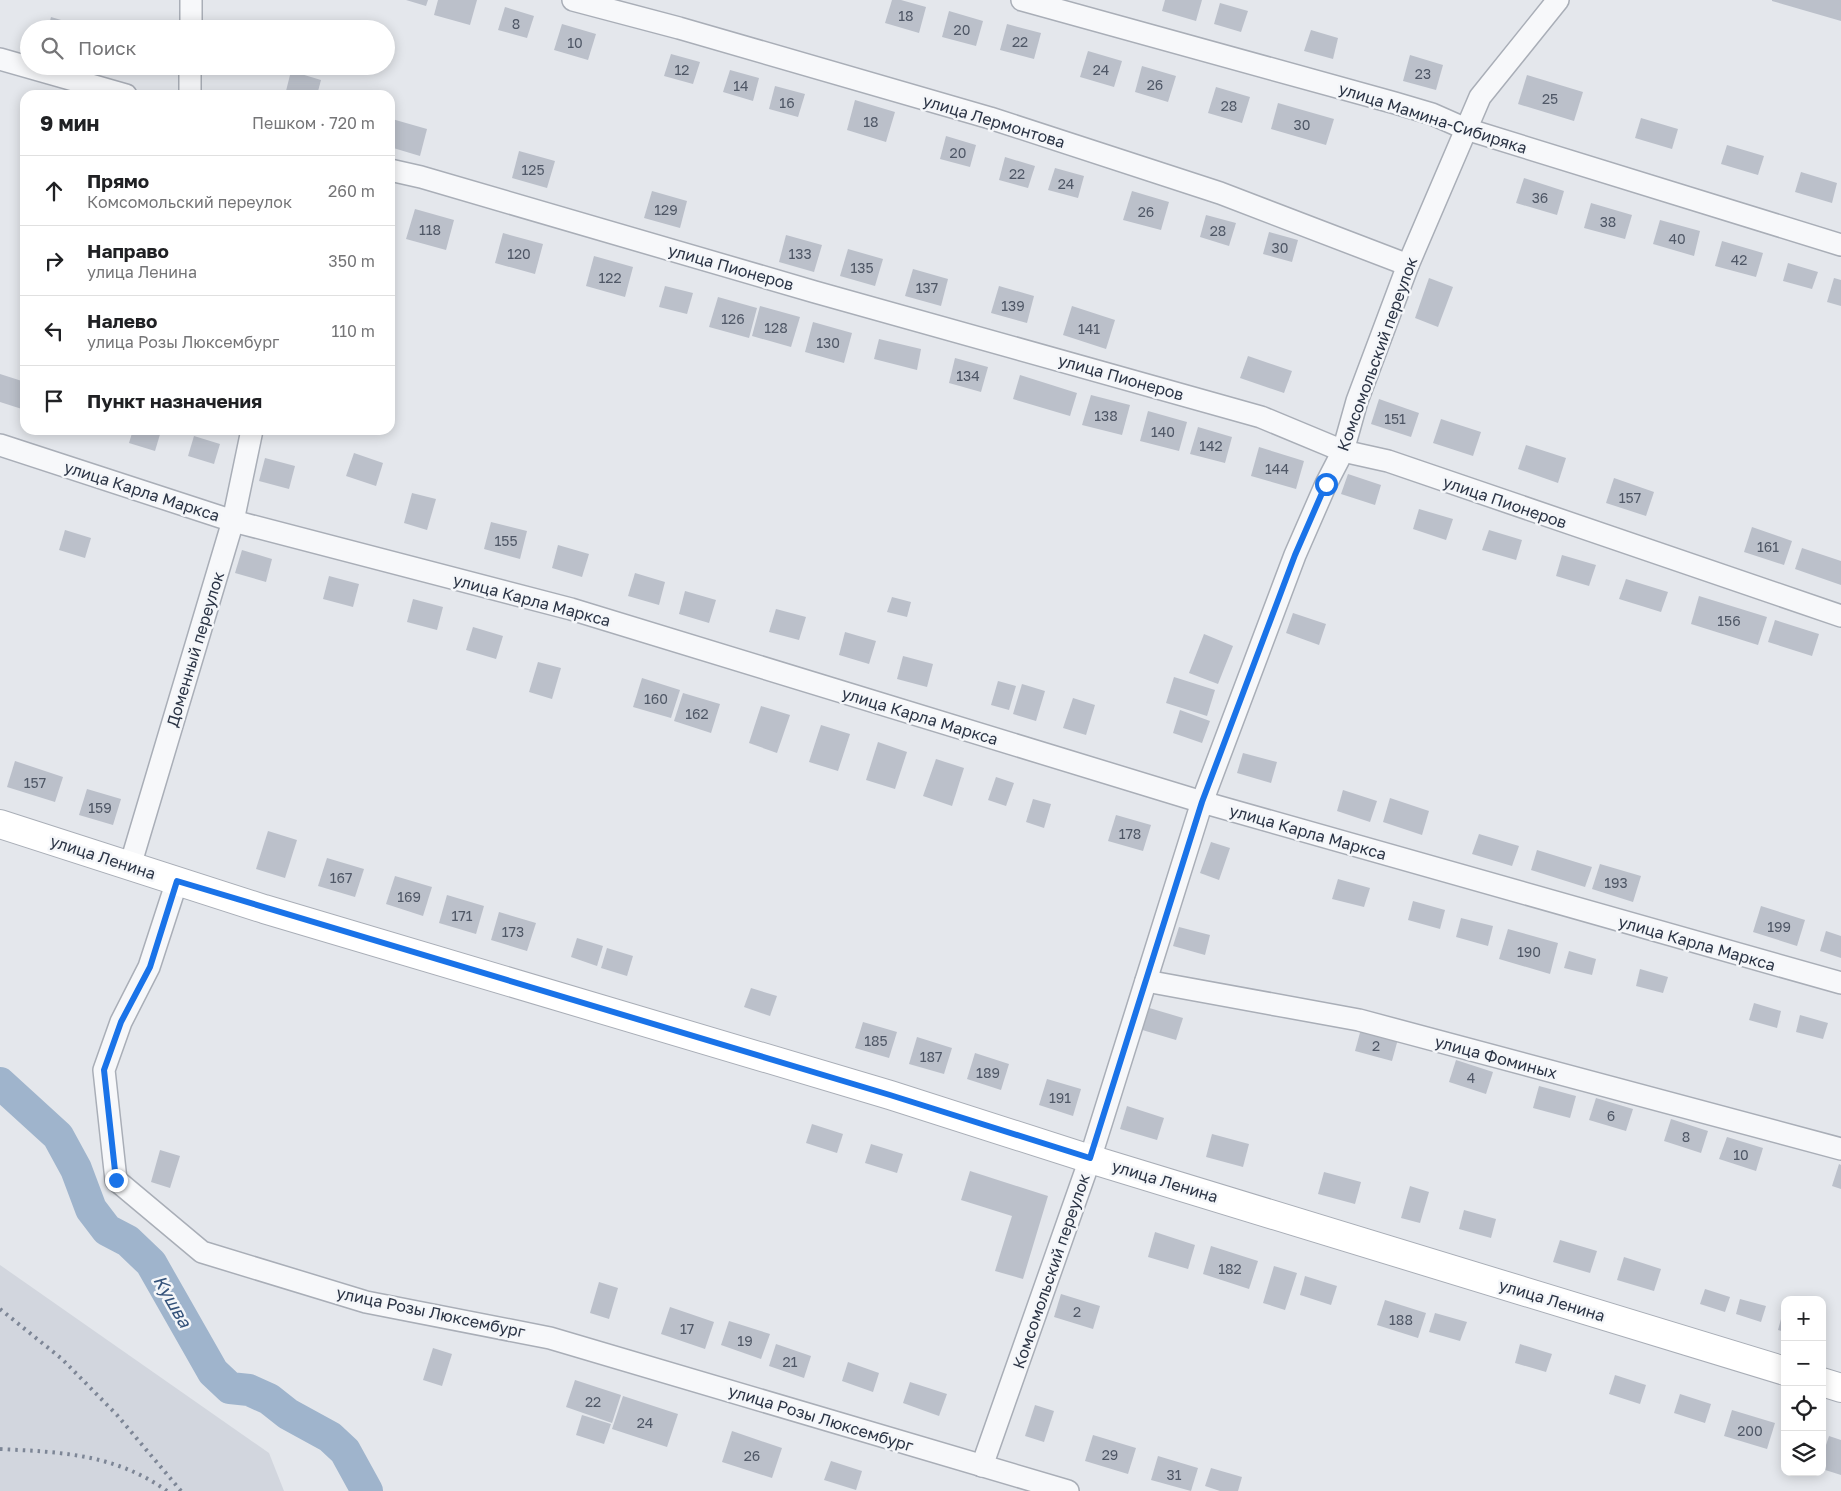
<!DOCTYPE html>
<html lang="ru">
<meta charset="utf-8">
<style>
body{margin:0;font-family:"Golos Text",sans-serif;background:#f2f2f2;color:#202124}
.controls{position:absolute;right:15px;bottom:15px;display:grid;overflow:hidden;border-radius:10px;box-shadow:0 2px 12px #0003}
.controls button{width:45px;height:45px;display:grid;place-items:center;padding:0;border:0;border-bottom:1px solid #e0e0e0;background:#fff;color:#202124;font:25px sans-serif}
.stop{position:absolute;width:15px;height:15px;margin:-11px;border:4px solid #1a73e8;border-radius:50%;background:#fff}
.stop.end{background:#1a73e8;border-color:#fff;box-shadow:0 1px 5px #0008}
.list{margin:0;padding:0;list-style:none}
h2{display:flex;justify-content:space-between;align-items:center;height:65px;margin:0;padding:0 20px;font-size:21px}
h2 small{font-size:16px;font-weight:400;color:#757577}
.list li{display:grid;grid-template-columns:32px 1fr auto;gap:15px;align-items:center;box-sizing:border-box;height:70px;padding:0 20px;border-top:1px solid #e0e0e0}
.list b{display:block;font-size:19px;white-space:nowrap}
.list p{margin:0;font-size:16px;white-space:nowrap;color:#757577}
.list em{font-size:16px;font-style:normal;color:#757577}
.icon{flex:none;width:28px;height:28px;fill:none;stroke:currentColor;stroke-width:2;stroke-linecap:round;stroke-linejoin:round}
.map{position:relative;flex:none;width:1841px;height:1491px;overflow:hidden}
.search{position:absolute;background:#fff;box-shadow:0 2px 12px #0003;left:20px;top:20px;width:375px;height:55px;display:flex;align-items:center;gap:12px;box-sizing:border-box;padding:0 18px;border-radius:28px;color:#757577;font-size:19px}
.panel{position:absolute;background:#fff;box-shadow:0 2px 12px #0003;left:20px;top:90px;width:375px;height:345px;border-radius:15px}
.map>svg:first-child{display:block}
</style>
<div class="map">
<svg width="1841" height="1491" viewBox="0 0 1841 1491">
<rect width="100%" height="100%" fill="#e4e7ec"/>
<path fill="#d2d6de" d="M0,1265L269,1453L284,1491H0Z"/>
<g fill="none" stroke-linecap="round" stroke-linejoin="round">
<path stroke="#9fb4cc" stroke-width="32" d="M0,1083L58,1136L76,1169L91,1209L107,1230L128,1241L151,1263L213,1372L230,1388L249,1390L269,1399L288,1414L330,1437L345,1451L367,1491"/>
</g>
<g fill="#bbc0ca">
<path d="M406,0H428L426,6Z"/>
<path d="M438,0H477L470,25L434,15Z"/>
<path d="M892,0H901L926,7L919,33L885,23Z"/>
<path d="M1165,0H1202L1196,21L1162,11Z"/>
<path d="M1841,0V21L1772,1V0Z"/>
<path d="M1220,3L1248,11L1241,32L1214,24Z"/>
<path d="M505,7L534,16L527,38L498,30Z"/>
<path d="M949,11L983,21L976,46L942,37Z"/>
<path d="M51,17L88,28V29H48Z"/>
<path d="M562,24L596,34L588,60L554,50Z"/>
<path d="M1007,24L1041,33L1034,59L1000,50Z"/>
<path d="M1311,30L1338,38L1333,59L1304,51Z"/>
<path d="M1088,51L1122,61L1114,87L1080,77Z"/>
<path d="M671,54L700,62L693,84L664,76Z"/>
<path d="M1410,55L1443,65L1436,90L1403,81Z"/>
<path d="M1142,66L1176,76L1168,102L1135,92Z"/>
<path d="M730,70L759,78L753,101L723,92Z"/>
<path d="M291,71L321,80L317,95H285Z"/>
<path d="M1527,75L1583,92L1574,121L1518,104Z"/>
<path d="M775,86L805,94L798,117L769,109Z"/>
<path d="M1216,87L1250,97L1242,123L1208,113Z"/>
<path d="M855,100L895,112L886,142L847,130Z"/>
<path d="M1278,103L1334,119L1326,145L1271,129Z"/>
<path d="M1641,118L1678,129L1672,149L1635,138Z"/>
<path d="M392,119L427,129L420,156L390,147Z"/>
<path d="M946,136L976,145L970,167L940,159Z"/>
<path d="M1727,145L1764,156L1758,175L1721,164Z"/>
<path d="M519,151L555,161L547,188L512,178Z"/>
<path d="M1005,157L1035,166L1028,188L999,180Z"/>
<path d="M1055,168L1084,176L1078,198L1048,190Z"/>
<path d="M1801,172L1837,183L1832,203L1795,192Z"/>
<path d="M1524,178L1564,191L1557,215L1516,203Z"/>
<path d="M652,191L687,201L680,228L644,218Z"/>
<path d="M1132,191L1169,202L1161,230L1123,220Z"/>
<path d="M1591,203L1632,215L1625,239L1584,228Z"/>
<path d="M415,209L454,220L446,250L406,239Z"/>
<path d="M1206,215L1236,223L1229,246L1200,237Z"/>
<path d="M1660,220L1700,231L1694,256L1653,244Z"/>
<path d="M1269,232L1298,240L1292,262L1263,254Z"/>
<path d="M503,233L543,244L535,274L495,263Z"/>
<path d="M786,235L822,245L814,272L779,262Z"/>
<path d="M1722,241L1763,253L1756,277L1715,266Z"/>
<path d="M848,249L883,259L875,286L840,276Z"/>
<path d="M594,256L633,267L625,297L586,286Z"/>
<path d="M1788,263L1818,272L1812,289L1783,281Z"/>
<path d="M913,269L948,279L941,306L905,296Z"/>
<path d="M1429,278L1453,287L1438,327L1415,318Z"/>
<path d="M1834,278L1841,280V306L1827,302Z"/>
<path d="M665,286L693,293L687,314L659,307Z"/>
<path d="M999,286L1034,296L1027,323L991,313Z"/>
<path d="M718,297L757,308L749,338L709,327Z"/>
<path d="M760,306L800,317L791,347L752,336Z"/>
<path d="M1072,306L1115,320L1106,349L1063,335Z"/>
<path d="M813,322L852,333L844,363L805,352Z"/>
<path d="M879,339L921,349L917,370L874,359Z"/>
<path d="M1248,356L1292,371L1284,393L1240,378Z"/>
<path d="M955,358L988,367L981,392L949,383Z"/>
<path d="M0,374L25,382V410L0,402Z"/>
<path d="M1020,375L1077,393L1070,416L1013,399Z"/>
<path d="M1091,395L1130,405L1122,435L1082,425Z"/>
<path d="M1379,399L1419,413L1411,437L1371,424Z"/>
<path d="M1148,411L1187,422L1179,451L1140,441Z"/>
<path d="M1441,419L1481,432L1473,456L1433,443Z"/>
<path d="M1198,427L1232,437L1225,463L1190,454Z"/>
<path d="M133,430L161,431L155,451L129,443Z"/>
<path d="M194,436L220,444L214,464L188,456Z"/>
<path d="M1526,445L1566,458L1558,483L1518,469Z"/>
<path d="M1259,447L1304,461L1296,489L1251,476Z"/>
<path d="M354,453L383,463L376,486L346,476Z"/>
<path d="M265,458L295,466L289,489L259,481Z"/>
<path d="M1348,474L1381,485L1375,505L1341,494Z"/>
<path d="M1614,478L1654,492L1646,516L1606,503Z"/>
<path d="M412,493L436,499L427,530L404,523Z"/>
<path d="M1419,509L1453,519L1446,540L1413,529Z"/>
<path d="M491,522L527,531L520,559L484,549Z"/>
<path d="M1752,527L1792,541L1784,565L1744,552Z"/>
<path d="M65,530L91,538L85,558L59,550Z"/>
<path d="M1489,530L1522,540L1516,560L1482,550Z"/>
<path d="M558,545L589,554L582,577L552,568Z"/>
<path d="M1802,548L1841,561V585L1795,569Z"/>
<path d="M242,550L272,559L266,582L235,573Z"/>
<path d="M1562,555L1596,565L1589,586L1556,576Z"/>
<path d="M635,573L665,582L659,605L628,596Z"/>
<path d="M329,576L359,584L353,607L323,599Z"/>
<path d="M1626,579L1668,592L1661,612L1619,599Z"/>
<path d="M685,591L716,600L709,623L679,614Z"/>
<path d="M1699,596L1767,617L1758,645L1691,624Z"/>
<path d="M892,597L911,602L907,617L887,612Z"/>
<path d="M413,599L443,607L437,630L407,622Z"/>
<path d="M776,609L806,617L799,640L769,632Z"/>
<path d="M1293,613L1326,624L1319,645L1286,633Z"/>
<path d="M1775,620L1819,634L1812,656L1768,642Z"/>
<path d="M473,627L503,636L496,659L466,650Z"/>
<path d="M845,632L876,641L869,664L839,655Z"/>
<path d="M1204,634L1233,646L1218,684L1189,673Z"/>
<path d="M903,656L933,664L927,687L897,679Z"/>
<path d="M538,662L561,668L552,699L529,692Z"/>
<path d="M1174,677L1215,690L1207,716L1166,703Z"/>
<path d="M642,678L680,690L671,718L633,707Z"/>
<path d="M998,681L1016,686L1009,710L991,705Z"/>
<path d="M1022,684L1045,691L1036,721L1013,714Z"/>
<path d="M683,693L720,704L711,733L674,721Z"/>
<path d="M1073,698L1095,705L1086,735L1063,728Z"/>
<path d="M761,706L790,715L777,753L749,743Z"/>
<path d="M1180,710L1210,721L1202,743L1173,733Z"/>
<path d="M821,725L850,734L838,771L809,762Z"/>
<path d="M878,742L907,752L895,789L866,780Z"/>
<path d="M1243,753L1277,762L1271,783L1237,773Z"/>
<path d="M936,759L964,768L952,806L923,796Z"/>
<path d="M15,761L63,777L55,802L7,787Z"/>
<path d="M996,777L1014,783L1006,806L988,800Z"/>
<path d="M87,789L121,799L113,825L79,815Z"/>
<path d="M1343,790L1377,801L1370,822L1337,811Z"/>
<path d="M1390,798L1429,811L1422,835L1383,822Z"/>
<path d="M1033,799L1051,804L1044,828L1026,822Z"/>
<path d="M1116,815L1151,825L1143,851L1108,841Z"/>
<path d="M268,831L297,840L285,878L256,869Z"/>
<path d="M1479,834L1519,846L1512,866L1472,854Z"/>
<path d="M1211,842L1230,848L1219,880L1200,873Z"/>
<path d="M1537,850L1592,867L1585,887L1531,870Z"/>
<path d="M327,858L364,869L355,897L318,886Z"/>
<path d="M1600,864L1641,876L1633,902L1592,889Z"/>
<path d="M395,876L432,887L423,916L386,904Z"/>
<path d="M1338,879L1370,888L1364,907L1332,899Z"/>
<path d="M447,895L484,906L476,934L439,923Z"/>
<path d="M1413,901L1445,910L1440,929L1408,920Z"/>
<path d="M1761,906L1805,920L1797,946L1753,932Z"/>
<path d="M499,912L536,923L527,951L491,940Z"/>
<path d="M1461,918L1493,926L1488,946L1456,937Z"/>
<path d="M1179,927L1210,935L1205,955L1173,946Z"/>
<path d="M1508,929L1558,943L1550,974L1499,959Z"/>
<path d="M1826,931L1841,936V958L1820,951Z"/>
<path d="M577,938L603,946L597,966L571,957Z"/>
<path d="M607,948L633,956L627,976L601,968Z"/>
<path d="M1569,951L1596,959L1592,975L1564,968Z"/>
<path d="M1640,969L1668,977L1663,993L1636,986Z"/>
<path d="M751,988L777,996L770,1016L744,1007Z"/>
<path d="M1754,1003L1781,1011L1777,1028L1749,1020Z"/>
<path d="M1146,1007L1183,1018L1176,1040L1139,1029Z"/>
<path d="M1800,1015L1828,1023L1823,1039L1796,1032Z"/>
<path d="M863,1022L897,1032L889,1058L855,1048Z"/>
<path d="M1361,1029L1398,1039L1392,1061L1355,1051Z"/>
<path d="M917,1037L952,1048L944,1074L909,1064Z"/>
<path d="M975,1053L1009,1064L1001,1090L967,1079Z"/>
<path d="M1456,1060L1493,1072L1486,1094L1449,1082Z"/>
<path d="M1047,1079L1081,1089L1073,1116L1039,1105Z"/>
<path d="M1539,1086L1576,1096L1570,1118L1533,1108Z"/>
<path d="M1596,1098L1633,1109L1626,1131L1589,1120Z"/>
<path d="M1127,1106L1164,1118L1157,1140L1120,1129Z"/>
<path d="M1671,1119L1708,1131L1701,1153L1664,1141Z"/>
<path d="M812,1124L843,1134L837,1153L806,1143Z"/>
<path d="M1212,1134L1249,1144L1243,1167L1206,1157Z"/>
<path d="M1727,1137L1763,1148L1756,1171L1719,1159Z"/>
<path d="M871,1144L903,1154L897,1173L865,1163Z"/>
<path d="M160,1150L180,1156L170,1188L151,1182Z"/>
<path d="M1839,1164L1841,1165V1189L1832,1186Z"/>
<path d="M970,1171L1048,1196L1023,1279L995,1271L1012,1216L961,1200Z"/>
<path d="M1324,1172L1361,1182L1355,1204L1318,1194Z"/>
<path d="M1410,1186L1429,1192L1420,1223L1401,1218Z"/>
<path d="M1464,1210L1496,1219L1491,1238L1459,1229Z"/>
<path d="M1155,1232L1195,1245L1188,1269L1148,1257Z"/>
<path d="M1560,1240L1597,1251L1590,1273L1553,1262Z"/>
<path d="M1211,1246L1258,1261L1249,1289L1203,1274Z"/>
<path d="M1624,1257L1661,1269L1654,1291L1617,1280Z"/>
<path d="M1274,1266L1297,1273L1285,1310L1263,1303Z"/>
<path d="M1305,1276L1337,1286L1331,1305L1300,1295Z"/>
<path d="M599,1282L618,1288L609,1319L590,1313Z"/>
<path d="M1705,1289L1730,1297L1725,1312L1700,1304Z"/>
<path d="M1061,1294L1100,1306L1093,1329L1054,1317Z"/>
<path d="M1740,1299L1766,1306L1761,1322L1736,1314Z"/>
<path d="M1385,1300L1426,1313L1418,1338L1377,1325Z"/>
<path d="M670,1307L714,1322L705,1349L661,1334Z"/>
<path d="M1784,1308H1785V1332L1778,1330Z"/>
<path d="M1435,1313L1467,1322L1460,1341L1429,1332Z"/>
<path d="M729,1321L770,1334L761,1359L721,1345Z"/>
<path d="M776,1344L811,1356L804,1378L769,1366Z"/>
<path d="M1520,1344L1552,1354L1546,1372L1515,1363Z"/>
<path d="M433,1348L452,1354L442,1386L423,1380Z"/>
<path d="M848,1362L879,1373L873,1392L842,1381Z"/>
<path d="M1615,1375L1646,1385L1640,1404L1609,1394Z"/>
<path d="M575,1380L621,1395L612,1423L566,1407Z"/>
<path d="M910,1382L947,1394L939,1416L903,1403Z"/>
<path d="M1680,1394L1711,1404L1705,1423L1674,1413Z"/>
<path d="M623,1396L678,1414L667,1447L612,1429Z"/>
<path d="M1035,1405L1054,1411L1044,1442L1025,1436Z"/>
<path d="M1732,1410L1775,1423L1767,1449L1724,1436Z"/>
<path d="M582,1415L611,1424L604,1444L576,1435Z"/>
<path d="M732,1431L782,1448L772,1478L722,1462Z"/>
<path d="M1093,1435L1136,1448L1128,1474L1085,1461Z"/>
<path d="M1829,1436L1841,1440V1475L1822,1469V1457Z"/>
<path d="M1158,1456L1198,1468L1191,1491L1151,1480Z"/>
<path d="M831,1461L862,1471L856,1490L824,1480Z"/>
<path d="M1211,1468L1242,1477L1238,1491H1220L1205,1486Z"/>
</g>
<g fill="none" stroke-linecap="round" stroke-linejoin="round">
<g stroke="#a9aeb7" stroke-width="24">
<g id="street">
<path d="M573,0L679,28L990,118L1220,193L1408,265"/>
<path d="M1022,0L1395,103L1432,114L1466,129L1841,245"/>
<path d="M191,29V0"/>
<path d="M0,59L126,95"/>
<path d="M190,95V66"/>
<path d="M390,170L421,177L815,292L1261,417L1343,451L1388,461L1841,616"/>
<path d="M0,445L233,521L571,609L1202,802L1841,983"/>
<path d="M130,866L233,521L252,430"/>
<path d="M177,881L149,967L121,1022L104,1070L116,1180L202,1252L366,1302L550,1338L1068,1491"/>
<path d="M1146,981L1359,1020L1841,1149"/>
<path d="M982,1466L1090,1159L1202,802L1295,555L1326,484L1343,451L1357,401L1408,265L1480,97L1558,0"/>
</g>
</g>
<g stroke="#a9aeb7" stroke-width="30">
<g id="secondary">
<path d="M0,824L264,909L890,1095L1090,1159L1785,1371"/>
<path d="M1822,1382L1841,1388"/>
</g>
</g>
<use href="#street" stroke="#f7f8fa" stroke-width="21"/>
<use href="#secondary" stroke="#fff" stroke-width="28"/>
<g stroke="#7d8696" stroke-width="4" stroke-dasharray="2.5 5" stroke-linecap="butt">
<path d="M0,1309L62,1359L117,1415L181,1491"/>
<path d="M0,1449C61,1452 115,1454 167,1491"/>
</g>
</g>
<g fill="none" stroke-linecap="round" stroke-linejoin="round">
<path stroke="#1a73e8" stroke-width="6" d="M116,1180L104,1070L121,1022L150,967L177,881L890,1095L1090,1158L1202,802L1295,555L1326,484"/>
</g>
<g text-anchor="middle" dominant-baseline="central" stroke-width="5" stroke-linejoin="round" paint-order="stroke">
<g font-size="14" fill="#4f5766">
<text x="906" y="15">18</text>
<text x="516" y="23">8</text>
<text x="962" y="29">20</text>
<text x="1020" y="41">22</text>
<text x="575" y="42">10</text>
<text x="682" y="69">12</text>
<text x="1101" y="69">24</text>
<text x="1423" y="73">23</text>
<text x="1155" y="84">26</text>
<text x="741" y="85">14</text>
<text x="1550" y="98">25</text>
<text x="787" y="102">16</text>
<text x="1229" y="105">28</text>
<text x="871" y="121">18</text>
<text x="1302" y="124">30</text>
<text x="958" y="152">20</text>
<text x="533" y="169">125</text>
<text x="1017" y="173">22</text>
<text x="1066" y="183">24</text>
<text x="1540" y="197">36</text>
<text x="666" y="209">129</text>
<text x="1146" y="211">26</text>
<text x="1608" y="221">38</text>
<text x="430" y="229">118</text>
<text x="1218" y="230">28</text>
<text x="1677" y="238">40</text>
<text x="1280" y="247">30</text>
<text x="519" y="253">120</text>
<text x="800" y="253">133</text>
<text x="1739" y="259">42</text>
<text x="862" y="267">135</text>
<text x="610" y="277">122</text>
<text x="927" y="287">137</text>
<text x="1013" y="305">139</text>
<text x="733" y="318">126</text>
<text x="776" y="327">128</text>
<text x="1089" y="328">141</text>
<text x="828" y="342">130</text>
<text x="968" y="375">134</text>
<text x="1106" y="415">138</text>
<text x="1395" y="418">151</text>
<text x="1163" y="431">140</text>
<text x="1211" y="445">142</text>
<text x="1277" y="468">144</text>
<text x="1630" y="497">157</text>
<text x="506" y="540">155</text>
<text x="1768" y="546">161</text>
<text x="1729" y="620">156</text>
<text x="656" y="698">160</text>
<text x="697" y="713">162</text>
<text x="35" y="782">157</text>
<text x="100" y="807">159</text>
<text x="1130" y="833">178</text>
<text x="341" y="877">167</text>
<text x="1616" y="882">193</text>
<text x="409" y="896">169</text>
<text x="462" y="915">171</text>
<text x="1779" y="926">199</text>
<text x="513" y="931">173</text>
<text x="1529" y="951">190</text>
<text x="876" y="1040">185</text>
<text x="1376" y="1045">2</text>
<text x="931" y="1056">187</text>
<text x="988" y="1072">189</text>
<text x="1471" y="1077">4</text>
<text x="1060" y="1097">191</text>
<text x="1611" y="1115">6</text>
<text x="1686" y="1136">8</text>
<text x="1741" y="1154">10</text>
<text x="1230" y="1268">182</text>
<text x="1077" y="1311">2</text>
<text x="1401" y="1319">188</text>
<text x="687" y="1328">17</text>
<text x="745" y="1340">19</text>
<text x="790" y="1361">21</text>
<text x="593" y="1401">22</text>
<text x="645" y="1422">24</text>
<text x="1750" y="1430">200</text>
<text x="1110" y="1454">29</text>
<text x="752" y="1455">26</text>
<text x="1174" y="1474">31</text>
</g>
<g font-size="16" fill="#2b3445" stroke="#f4f6f9">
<text transform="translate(1433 118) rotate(18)">улица Мамина-Сибиряка</text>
<text transform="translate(994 121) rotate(17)">улица Лермонтова</text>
<text transform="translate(731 267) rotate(16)">улица Пионеров</text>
<text transform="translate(1377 354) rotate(-70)">Комсомольский переулок</text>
<text transform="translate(1121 377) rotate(16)">улица Пионеров</text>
<text transform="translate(142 491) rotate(18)">улица Карла Маркса</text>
<text transform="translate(1505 502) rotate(19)">улица Пионеров</text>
<text transform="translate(532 600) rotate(15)">улица Карла Маркса</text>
<text transform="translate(195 649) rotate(-73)">Доменный переулок</text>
<text transform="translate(920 716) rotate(17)">улица Карла Маркса</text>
<text transform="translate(1308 832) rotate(16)">улица Карла Маркса</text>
<text transform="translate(103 857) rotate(18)">улица Ленина</text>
<text transform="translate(1697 943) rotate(16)">улица Карла Маркса</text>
<text transform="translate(1496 1057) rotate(15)">улица Фоминых</text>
<text transform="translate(1165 1181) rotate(17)">улица Ленина</text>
<text transform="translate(1051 1271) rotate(-71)">Комсомольский переулок</text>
<text transform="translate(1552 1300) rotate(17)">улица Ленина</text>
<text transform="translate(431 1312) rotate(12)">улица Розы Люксембург</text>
<text transform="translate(821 1418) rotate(17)">улица Розы Люксембург</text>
</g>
<g font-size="18" font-style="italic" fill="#34527a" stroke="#f4f6f9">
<text transform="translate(173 1301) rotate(60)">Кушва</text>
</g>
</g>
</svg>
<div class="controls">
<button>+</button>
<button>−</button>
<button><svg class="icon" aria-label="locate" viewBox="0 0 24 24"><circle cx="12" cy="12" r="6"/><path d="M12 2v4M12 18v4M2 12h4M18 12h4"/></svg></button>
<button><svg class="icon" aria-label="layers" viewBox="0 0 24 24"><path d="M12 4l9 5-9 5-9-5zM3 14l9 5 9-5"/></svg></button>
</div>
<div class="stop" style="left:1326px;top:484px"></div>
<div class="stop end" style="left:116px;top:1180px"></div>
<div class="search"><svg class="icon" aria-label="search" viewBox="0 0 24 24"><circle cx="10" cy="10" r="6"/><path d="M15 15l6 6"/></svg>Поиск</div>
<section class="panel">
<h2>9 мин<small>Пешком · 720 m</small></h2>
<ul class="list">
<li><svg class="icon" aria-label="ahead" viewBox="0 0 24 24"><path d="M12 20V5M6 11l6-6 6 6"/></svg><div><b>Прямо</b><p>Комсомольский переулок</p></div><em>260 m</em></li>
<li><svg class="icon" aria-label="right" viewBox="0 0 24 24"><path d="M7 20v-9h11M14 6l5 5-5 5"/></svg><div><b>Направо</b><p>улица Ленина</p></div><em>350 m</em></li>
<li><svg class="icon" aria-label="left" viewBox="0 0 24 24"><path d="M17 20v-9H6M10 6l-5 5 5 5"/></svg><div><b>Налево</b><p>улица Розы Люксембург</p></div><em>110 m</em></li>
<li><svg class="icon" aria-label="arrive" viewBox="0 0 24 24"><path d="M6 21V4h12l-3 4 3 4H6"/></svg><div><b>Пункт назначения</b></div></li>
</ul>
</section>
</div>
